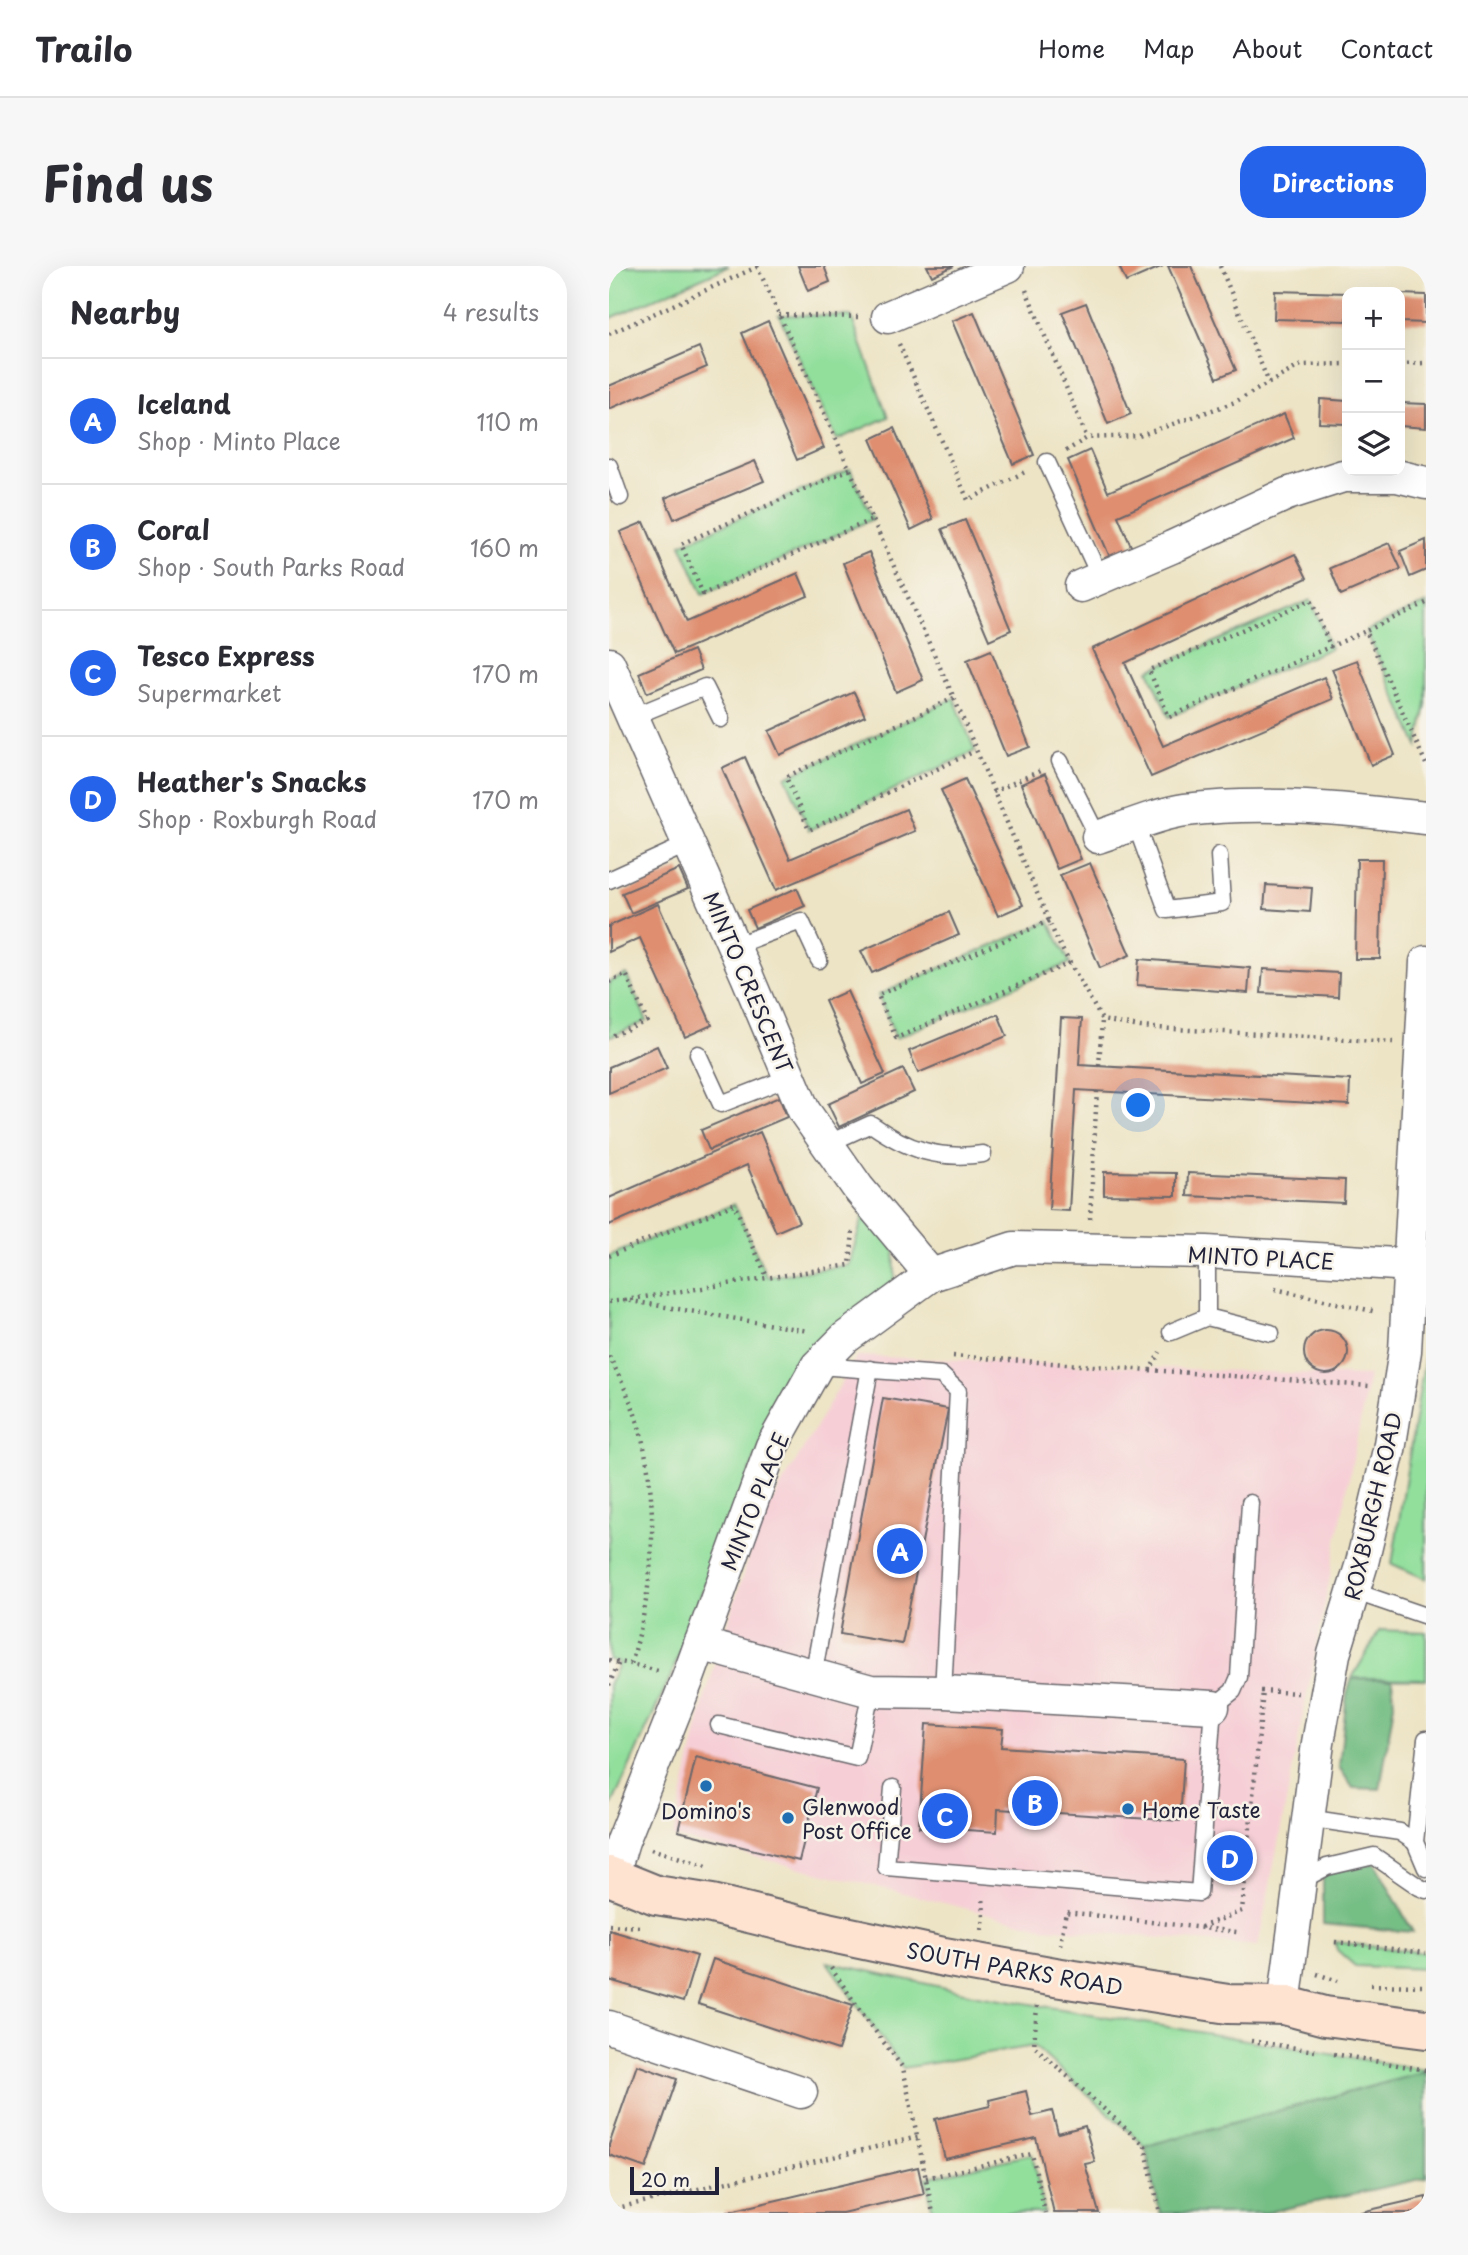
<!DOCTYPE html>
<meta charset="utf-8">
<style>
body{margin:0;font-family:"Playpen Sans",sans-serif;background:#f7f7f7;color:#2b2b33}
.controls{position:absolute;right:21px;top:21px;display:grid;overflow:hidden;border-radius:14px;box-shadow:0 7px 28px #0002}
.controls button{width:63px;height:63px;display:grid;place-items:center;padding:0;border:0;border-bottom:2px solid #e1e1e2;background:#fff;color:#2b2b33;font:35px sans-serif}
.scale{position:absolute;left:21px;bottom:18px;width:89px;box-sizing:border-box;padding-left:7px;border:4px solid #22223b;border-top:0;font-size:19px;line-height:24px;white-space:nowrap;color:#22223b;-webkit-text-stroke:5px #f7f3e8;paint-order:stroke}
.you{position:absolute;left:530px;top:840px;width:24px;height:24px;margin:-18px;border:5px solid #fff;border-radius:50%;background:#1a73e8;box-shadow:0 0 0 10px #1a73e833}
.badge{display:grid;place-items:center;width:46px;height:46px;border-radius:50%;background:#2563eb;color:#fff;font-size:23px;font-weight:700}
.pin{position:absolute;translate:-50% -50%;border:4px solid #fff;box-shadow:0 2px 7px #0006}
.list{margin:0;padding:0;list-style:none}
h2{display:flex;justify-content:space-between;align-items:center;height:91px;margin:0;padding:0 28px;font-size:30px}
h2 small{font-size:23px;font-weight:400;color:#7c7c81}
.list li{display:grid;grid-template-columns:46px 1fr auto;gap:21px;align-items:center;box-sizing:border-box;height:126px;padding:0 28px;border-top:2px solid #e1e1e2}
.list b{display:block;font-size:26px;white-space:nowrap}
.list p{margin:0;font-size:23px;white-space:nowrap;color:#7c7c81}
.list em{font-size:23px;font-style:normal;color:#7c7c81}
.icon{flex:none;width:38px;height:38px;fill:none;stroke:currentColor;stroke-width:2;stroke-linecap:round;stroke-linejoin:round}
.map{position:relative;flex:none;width:817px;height:1947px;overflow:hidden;border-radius:28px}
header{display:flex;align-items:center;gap:42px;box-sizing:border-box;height:98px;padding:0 35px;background:#fff;border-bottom:2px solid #e1e1e2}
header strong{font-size:33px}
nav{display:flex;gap:38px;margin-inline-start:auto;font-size:24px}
.intro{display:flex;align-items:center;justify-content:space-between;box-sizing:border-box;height:168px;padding:0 42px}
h1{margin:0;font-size:49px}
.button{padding:18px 32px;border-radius:28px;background:#2563eb;color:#fff;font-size:24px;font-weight:700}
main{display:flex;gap:42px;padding:0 42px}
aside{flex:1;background:#fff;border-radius:28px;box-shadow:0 7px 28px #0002}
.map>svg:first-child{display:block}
</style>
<header>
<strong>Trailo</strong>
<nav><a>Home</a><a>Map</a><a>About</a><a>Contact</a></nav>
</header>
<div class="intro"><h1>Find us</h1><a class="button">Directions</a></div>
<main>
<aside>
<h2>Nearby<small>4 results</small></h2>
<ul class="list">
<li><span class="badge">A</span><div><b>Iceland</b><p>Shop · Minto Place</p></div><em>110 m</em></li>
<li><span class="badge">B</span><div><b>Coral</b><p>Shop · South Parks Road</p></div><em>160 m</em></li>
<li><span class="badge">C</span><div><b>Tesco Express</b><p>Supermarket</p></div><em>170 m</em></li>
<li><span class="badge">D</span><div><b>Heather's Snacks</b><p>Shop · Roxburgh Road</p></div><em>170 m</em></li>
</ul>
</aside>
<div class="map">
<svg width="817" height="1947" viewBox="0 0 817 1947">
<rect width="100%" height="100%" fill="#f7f3e8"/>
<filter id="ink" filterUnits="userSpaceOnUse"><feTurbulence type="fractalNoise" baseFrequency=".0143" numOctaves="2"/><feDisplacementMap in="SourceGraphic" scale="14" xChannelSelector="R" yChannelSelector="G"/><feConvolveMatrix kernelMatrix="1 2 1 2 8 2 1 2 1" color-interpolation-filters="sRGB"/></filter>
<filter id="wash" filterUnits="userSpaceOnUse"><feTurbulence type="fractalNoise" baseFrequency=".00686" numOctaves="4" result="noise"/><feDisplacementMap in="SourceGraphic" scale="28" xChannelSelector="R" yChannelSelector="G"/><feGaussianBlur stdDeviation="1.57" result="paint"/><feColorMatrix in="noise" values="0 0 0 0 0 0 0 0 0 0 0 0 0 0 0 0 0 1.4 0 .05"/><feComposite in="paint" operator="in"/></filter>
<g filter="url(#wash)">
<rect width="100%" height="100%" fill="#ede4c5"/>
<path fill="#f6cfd6" d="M248,1090L760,1110L649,1680L437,1662L64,1571L94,1438L149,1260Z"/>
<g fill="#92df9c" stroke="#5a806c" stroke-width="2">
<path d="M0,0H120L0,53Z"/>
<path d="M170,49L242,50L279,151L228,174Z"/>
<path d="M241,203L264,253L94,328L72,278Z"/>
<path d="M702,334L722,382L560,451L540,404Z"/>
<path d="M817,337V438L809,480L757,365Z"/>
<path d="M345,432L366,485L200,564L177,511Z"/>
<path d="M440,655L461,697L287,772L269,729Z"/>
<path d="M17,708L38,755L0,771V716Z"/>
<path d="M125,938L158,1011L240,999L254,950L285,972L286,1013L240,1056L152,1178L96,1317L63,1407L0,1545V1419L10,1396L0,1394V990Z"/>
<path d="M817,1084V1313L783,1298Z"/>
<path d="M771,1364L817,1366V1413L743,1412Z"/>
<path d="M726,1676L817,1687V1703L746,1700L728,1684Z"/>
<path d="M218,1696L369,1729L817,1804V1806L536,1880L425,1780L294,1802Z"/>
<path d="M423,1888L436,1947H324L317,1912Z"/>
</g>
<g fill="#75be84" stroke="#4c7060" stroke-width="2">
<path d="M743,1412L783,1413L785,1438L771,1523L744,1522L730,1501L738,1428Z"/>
<path d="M766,1597L804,1666L714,1658V1607Z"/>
<path d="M817,1806V1912L656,1947H551L536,1880Z"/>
</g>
<g id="blocks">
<g fill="#df8e70">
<path d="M189,0H215L221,16L199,25Z"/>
<path d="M318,0H345L323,10Z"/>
<path d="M510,0H554L517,16Z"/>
<path d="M559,0H582L627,104L608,112Z"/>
<path d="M666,25L738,27V55L665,53Z"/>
<path d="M791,28L817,29V57L791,56Z"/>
<path d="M477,37L522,148L499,158L453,46Z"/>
<path d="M365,46L425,189L404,198L343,55Z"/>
<path d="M159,55L215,182L188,194L133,67Z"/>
<path d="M90,81L98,101L0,143V120Z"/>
<path d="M711,133L738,135V158L710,157Z"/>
<path d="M791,137L817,138V162L791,160Z"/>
<path d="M675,148L685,172L509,250L525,287L503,296L459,194L481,184L499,226Z"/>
<path d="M285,162L324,253L302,264L262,173Z"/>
<path d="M146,195L155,215L65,253L56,232Z"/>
<path d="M356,254L402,364L380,374L333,263Z"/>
<path d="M35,256L78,356L189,307L199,330L65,388L11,266Z"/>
<path d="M817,274V304L801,311L791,285Z"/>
<path d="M780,277L792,303L732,329L721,302Z"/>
<path d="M260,286L314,414L287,426L234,297Z"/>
<path d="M686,288L698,312L516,397L554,480L715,411L724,433L542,511L483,383Z"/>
<path d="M84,384L92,404L38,427L30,407Z"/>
<path d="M382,384L421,481L397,490L358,394Z"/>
<path d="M748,394L786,489L762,499L723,403Z"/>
<path d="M245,426L256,450L171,489L160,465Z"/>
<path d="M136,491L181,593L297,543L306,565L167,624L113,502Z"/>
<path d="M436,508L472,593L448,603L412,518Z"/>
<path d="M356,513L414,639L389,650L332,524Z"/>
<path d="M748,593H773L771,693H746Z"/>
<path d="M481,597L521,689L491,702L451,609Z"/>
<path d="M70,603L79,623L22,647L13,627Z"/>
<path d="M657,619L703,622L701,646L655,643Z"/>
<path d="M188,622L196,640L146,662L138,644Z"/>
<path d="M49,638L103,759L76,771L31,672L0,686V660Z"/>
<path d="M340,646L350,669L263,707L252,685Z"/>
<path d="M530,693L641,702L639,727L528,719Z"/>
<path d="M654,703L730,707L729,731L652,727Z"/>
<path d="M238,725L276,808L253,818L216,735Z"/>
<path d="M389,748L398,770L309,807L300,785Z"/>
<path d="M452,752L473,753L470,799L741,814L740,839L467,824L460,945L440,944Z"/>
<path d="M48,780L58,802L0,827V801Z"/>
<path d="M294,803L305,826L230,861L219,838Z"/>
<path d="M170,831L178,851L100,884L92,864Z"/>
<path d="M151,866L190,956L167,966L138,899L0,959V932Z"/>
<path d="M495,906L567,907V930L495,929Z"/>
<path d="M579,907L736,914L735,937L578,930Z"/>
<circle cx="717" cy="1086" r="22"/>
<path d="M274,1132L339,1143L293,1378L231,1368Z"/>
<path d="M317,1458L394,1463L392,1481L575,1493L571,1555L389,1543L388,1566L310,1561Z"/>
<path d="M87,1491L208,1522L190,1595L69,1565Z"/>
<path d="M0,1664L88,1690L74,1736L0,1714Z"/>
<path d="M104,1693L244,1739L229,1784L89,1738Z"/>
<path d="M28,1799L68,1813L37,1902L0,1889V1879Z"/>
<path d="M417,1825L423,1850L443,1845L449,1867L476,1860L486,1896L476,1898L490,1947H445L427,1872L336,1893L326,1853L381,1840L380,1834Z"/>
<path d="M309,1901L315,1928L233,1947H113Z"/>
<path d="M817,1931V1947H752V1946Z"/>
</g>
</g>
</g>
<g filter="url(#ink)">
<use href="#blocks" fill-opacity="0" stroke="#69666b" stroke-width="2"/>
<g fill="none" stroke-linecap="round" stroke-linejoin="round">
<g stroke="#69666b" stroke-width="19">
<g id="lane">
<path d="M438,196L491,311"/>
<path d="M0,200L11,231"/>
<path d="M23,451L96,421L112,453"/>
<path d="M451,495L489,571"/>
<path d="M527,559L558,644L613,637L610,589"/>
<path d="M0,614L79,578"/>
<path d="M125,680L192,655L210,694"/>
<path d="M89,788L112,838L181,811"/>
<path d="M218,878L262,858C299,884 329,894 374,888"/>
<path d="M598,986V1051L662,1067"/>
<path d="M562,1066L598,1051"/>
<path d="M210,1100L332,1109L349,1125L334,1427"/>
<path d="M744,1325L817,1350"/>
<path d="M204,1410L261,1103"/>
<path d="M110,1459L248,1492L262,1425"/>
<path d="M817,1473L806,1576L817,1602"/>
<path d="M284,1522L277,1601L590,1627L604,1441L624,1425L630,1411L641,1237"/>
<path d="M698,1552L791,1566L806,1576"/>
<path d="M691,1615L718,1601L765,1590L810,1621L817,1624"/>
</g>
</g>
<g stroke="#69666b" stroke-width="35">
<g id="street">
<path d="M279,51L399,0"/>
<path d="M472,320L563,281L678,228L734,210H788L817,217"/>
<path d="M0,398L138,710L195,845L249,922L322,1009"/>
<path d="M489,571C513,563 551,547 576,544C656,534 738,543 817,552"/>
<path d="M91,1378L262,1425L336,1426L604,1441"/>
<path d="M0,1614L3,1611L14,1575L79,1412L163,1180L208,1100L236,1072L322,1009L405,982L598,986L802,999"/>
<path d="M675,1739L709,1477L725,1388L753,1297L780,1184L796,1085L817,696"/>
<path d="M0,1761L192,1826"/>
</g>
</g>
<g stroke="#69666b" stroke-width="42">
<path id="secondary" d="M0,1610L47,1629L103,1638L218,1666L335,1691L446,1711L619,1738L675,1739L716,1750L817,1763"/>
</g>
<g stroke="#69666b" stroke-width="4.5" stroke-dasharray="2 5" stroke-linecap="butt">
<path d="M148,0L345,432L448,674L493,754L531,761L784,776"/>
<path d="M611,0L660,117"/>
<path d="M417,24L478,172"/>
<path d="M170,49L250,51"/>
<path d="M0,68L148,1"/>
<path d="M290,78L359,234L418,205"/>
<path d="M791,98L817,97"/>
<path d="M457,185L478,172L530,170L626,136L692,99L738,98"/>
<path d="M241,203L72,278L94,328L264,253"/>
<path d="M817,337L757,365L817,498"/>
<path d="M722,382L702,334L540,404L560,451L757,365"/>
<path d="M345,432L177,511L200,564L366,485"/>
<path d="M384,526L431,505"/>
<path d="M440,655L269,729L287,772L461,697"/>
<path d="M0,716L17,708L38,755L0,771"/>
<path d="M490,800L493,754"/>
<path d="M481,953L488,825"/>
<path d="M0,990L125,938L158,1011"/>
<path d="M666,1023L768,1046"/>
<path d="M16,1034L241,999L244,964"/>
<path d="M0,1036L16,1034L199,1065"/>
<path d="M0,1090C12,1114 24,1138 31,1164C51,1241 45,1323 22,1398L49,1405"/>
<path d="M344,1090L541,1104L551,1086"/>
<path d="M541,1104L760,1120"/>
<path d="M0,1394L22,1398"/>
<path d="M0,1419L10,1396"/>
<path d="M652,1425L689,1427"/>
<path d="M42,1583L101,1601"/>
<path d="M0,1659L31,1661"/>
<path d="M592,1661L633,1645L654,1425"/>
<path d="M373,1664L375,1652L374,1630"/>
<path d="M726,1676L817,1687"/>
<path d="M451,1679L457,1646L628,1666"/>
<path d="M222,1702L258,1754L294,1802L324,1947"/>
<path d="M708,1708L729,1715"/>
<path d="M762,1719L817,1720"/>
<path d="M428,1740L425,1780L536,1880L551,1947"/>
<path d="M642,1775L706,1785"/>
<path d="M725,1788L817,1804"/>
<path d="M317,1912L423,1888L436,1947"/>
<path d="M0,1944L309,1871"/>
</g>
<use href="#lane" stroke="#fff" stroke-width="16"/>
<use href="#street" stroke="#fff" stroke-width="32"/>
<use href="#secondary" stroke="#fee3d1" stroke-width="38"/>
</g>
</g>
<g fill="#1f6fb2" stroke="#f7f3e8" stroke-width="2.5">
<circle cx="97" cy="1520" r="7"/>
<circle cx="519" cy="1543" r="7"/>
<circle cx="179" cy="1552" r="7"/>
</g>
<g text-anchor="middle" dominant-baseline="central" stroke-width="5" stroke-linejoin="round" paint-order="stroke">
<g font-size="21" fill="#22223b" stroke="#f7f3e8">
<text transform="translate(140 716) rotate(67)">MINTO CRESCENT</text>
<text transform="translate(652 991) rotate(3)">MINTO PLACE</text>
<text transform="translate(145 1235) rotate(-68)">MINTO PLACE</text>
<text transform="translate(763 1240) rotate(-77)">ROXBURGH ROAD</text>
<text transform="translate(406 1702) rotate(10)">SOUTH PARKS ROAD</text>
</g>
<g font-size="21" fill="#22223b" stroke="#f7f3e8" text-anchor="start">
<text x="193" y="1540">Glenwood<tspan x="193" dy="24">Post Office</tspan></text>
<text x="533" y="1543">Home Taste</text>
<text x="97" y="1544" text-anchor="middle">Domino's</text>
</g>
</g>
</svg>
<div class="controls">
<button>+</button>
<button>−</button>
<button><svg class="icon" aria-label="layers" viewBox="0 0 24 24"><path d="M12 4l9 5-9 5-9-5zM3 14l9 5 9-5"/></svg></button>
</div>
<div class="scale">20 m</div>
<div class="you"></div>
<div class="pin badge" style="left:291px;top:1285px">A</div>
<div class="pin badge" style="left:426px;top:1537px">B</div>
<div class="pin badge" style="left:336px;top:1550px">C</div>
<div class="pin badge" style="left:621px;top:1592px">D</div>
</div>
</main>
